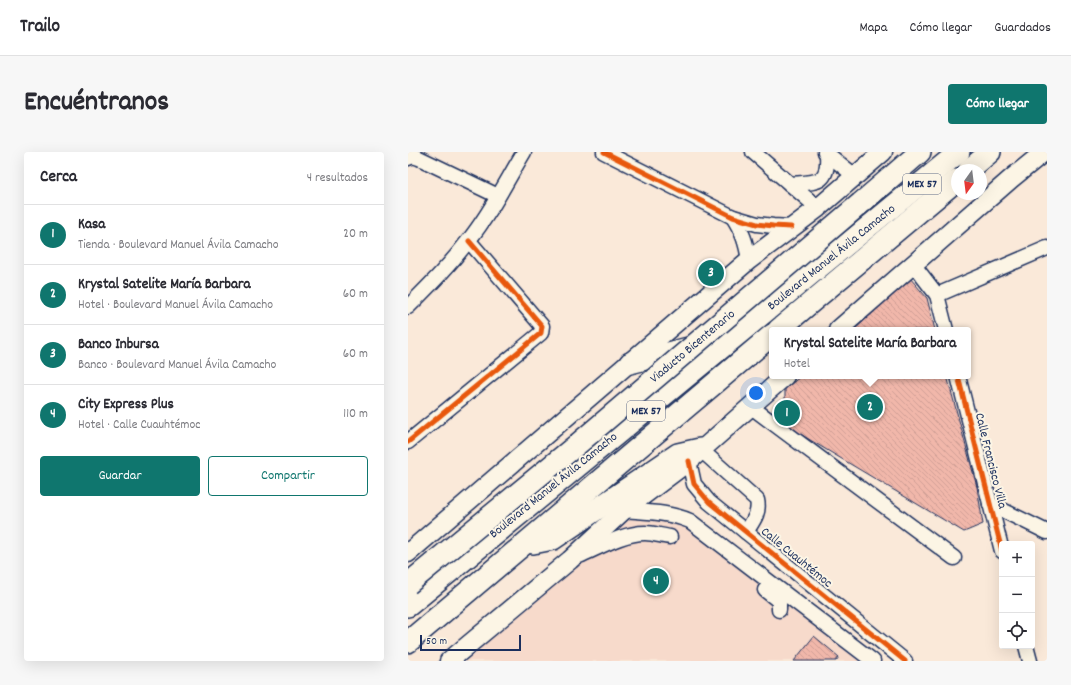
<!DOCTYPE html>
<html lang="es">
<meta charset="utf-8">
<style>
body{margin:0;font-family:Dekko,sans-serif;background:#f7f7f7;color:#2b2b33}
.controls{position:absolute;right:12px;bottom:12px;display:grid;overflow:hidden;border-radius:4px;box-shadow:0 4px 16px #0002}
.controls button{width:36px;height:36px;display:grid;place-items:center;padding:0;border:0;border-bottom:1px solid #e1e1e2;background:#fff;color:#2b2b33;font:20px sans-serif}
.compass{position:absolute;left:543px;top:12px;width:36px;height:36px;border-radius:50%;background:#fff;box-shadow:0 4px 16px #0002;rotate:194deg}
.scale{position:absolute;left:12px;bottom:10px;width:101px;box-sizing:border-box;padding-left:4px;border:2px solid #1b2f5e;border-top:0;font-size:11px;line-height:14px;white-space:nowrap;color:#1b2f5e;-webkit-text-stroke:3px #fcf5e5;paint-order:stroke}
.you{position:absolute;left:348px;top:241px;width:14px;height:14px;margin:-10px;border:3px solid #fff;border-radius:50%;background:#1a73e8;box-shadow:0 0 0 6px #1a73e833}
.badge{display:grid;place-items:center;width:26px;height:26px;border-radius:50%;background:#0f766e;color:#fff;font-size:13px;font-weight:700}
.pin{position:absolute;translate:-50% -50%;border:2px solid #fff;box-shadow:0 1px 4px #0006}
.popup{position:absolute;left:361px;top:175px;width:202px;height:52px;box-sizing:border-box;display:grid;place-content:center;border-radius:4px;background:#fff;filter:drop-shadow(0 1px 3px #0005);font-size:13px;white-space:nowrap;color:#7c7c81}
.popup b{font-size:15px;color:#2b2b33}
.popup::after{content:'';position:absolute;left:50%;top:100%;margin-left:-8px;border:8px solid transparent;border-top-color:#fff}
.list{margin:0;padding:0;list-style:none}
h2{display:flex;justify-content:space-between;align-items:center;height:52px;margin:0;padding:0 16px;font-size:17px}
h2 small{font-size:13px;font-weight:400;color:#7c7c81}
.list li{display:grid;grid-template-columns:26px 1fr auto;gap:12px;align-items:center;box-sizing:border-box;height:60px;padding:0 16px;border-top:1px solid #e1e1e2}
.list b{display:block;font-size:15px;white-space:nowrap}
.list p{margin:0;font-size:13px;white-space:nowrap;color:#7c7c81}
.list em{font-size:13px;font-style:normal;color:#7c7c81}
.actions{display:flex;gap:8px;padding:12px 16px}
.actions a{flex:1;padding:9px 0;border:1px solid #0f766e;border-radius:4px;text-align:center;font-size:14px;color:#0f766e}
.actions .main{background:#0f766e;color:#fff}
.icon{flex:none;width:22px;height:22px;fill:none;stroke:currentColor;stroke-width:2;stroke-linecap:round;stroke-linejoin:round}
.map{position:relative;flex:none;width:639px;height:509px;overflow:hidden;border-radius:4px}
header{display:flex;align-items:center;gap:24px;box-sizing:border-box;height:56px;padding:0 20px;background:#fff;border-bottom:1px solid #e1e1e2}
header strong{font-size:19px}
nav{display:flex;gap:22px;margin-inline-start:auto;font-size:14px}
.intro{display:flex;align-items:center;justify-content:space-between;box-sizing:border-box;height:96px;padding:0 24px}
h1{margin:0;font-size:28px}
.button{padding:10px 18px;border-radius:4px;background:#0f766e;color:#fff;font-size:14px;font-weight:700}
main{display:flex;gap:24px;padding:0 24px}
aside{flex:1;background:#fff;border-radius:4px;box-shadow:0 4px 16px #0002}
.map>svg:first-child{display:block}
</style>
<header>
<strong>Trailo</strong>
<nav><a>Mapa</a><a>Cómo llegar</a><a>Guardados</a></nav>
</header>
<div class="intro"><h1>Encuéntranos</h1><a class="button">Cómo llegar</a></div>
<main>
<aside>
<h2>Cerca<small>4 resultados</small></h2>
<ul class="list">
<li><span class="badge">1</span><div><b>Kasa</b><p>Tienda · Boulevard Manuel Ávila Camacho</p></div><em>20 m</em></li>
<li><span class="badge">2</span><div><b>Krystal Satelite María Barbara</b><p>Hotel · Boulevard Manuel Ávila Camacho</p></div><em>60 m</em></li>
<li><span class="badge">3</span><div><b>Banco Inbursa</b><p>Banco · Boulevard Manuel Ávila Camacho</p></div><em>60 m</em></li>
<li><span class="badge">4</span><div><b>City Express Plus</b><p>Hotel · Calle Cuauhtémoc</p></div><em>110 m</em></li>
</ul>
<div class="actions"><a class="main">Guardar</a><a>Compartir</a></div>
</aside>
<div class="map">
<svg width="639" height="509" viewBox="0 0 639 509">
<defs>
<pattern id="building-back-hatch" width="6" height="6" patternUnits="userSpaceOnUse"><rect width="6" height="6" fill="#f1b7aa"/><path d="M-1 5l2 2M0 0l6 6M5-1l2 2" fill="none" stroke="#ce9e95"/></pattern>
</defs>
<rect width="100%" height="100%" fill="#fae9d9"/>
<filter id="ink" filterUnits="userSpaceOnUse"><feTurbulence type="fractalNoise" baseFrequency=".025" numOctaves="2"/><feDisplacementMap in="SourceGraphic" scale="8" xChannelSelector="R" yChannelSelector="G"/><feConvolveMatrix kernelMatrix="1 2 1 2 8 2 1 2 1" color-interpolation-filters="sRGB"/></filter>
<g filter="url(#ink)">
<path fill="#f7dacb" d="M216,358L271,364L465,509H41Z"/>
<g fill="url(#building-back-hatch)" stroke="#1b2f5e">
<path d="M502,126L519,146L527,178H446Z"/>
<path d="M393,224H539L569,335L575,372L556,380L377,273V237Z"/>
<path d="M406,484L431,505L428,509H386Z"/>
</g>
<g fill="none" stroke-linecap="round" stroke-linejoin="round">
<g stroke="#1b2f5e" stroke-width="17">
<g id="minor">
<path d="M196,0L325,65L349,72L365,74L383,75"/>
<path d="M345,0L410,56"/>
<path d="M417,0L447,24"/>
<path d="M0,6L5,4L11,6L90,44"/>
<path d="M382,32C408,30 421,33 419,2"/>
<path d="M325,65C335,81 338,90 341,108"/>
<path d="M505,112L529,143L538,178"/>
<path d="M529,143L639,96"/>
<path d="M0,155C21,134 42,113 60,89C82,62 98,30 116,0"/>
<path d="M550,224L594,399"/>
<path d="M342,254L546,406"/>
<path d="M0,290L133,181L134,174L61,89"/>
<path d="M292,297L349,348C352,361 345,369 338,380"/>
<path d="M281,309L286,332L301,350L497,509"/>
<path d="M582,352L639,380"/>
<path d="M216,358C238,360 261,360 282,369L465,509"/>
<path d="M171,404C192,395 215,381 237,381C245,381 254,384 262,385"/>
<path d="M357,438L371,449V458"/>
<path d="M618,494L622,509"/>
</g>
</g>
<g stroke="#1b2f5e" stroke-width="21">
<g id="major">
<path d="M430,178L604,26L636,0"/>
<path d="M0,401L341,108L410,56L475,0"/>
<path d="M41,509L162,408L216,358L281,309L377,224"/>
</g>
</g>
<g stroke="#1b2f5e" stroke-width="24">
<g id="highway">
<path d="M561,18L582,0"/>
<path d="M453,51L512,0"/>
<path d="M370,178L549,28"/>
<path d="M222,211L288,194"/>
<path d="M125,391L145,387L270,302L292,297"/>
<path d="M0,454L551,0"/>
<path d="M0,490L364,183"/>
</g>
</g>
<use href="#minor" stroke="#fcf5e5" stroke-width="14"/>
<use href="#major" stroke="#fcf5e5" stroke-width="18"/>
<use href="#highway" stroke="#fcf5e5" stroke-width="21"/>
<g stroke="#1b2f5e" stroke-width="24" stroke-linecap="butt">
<path id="highway-bridge" d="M0,432L171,291L453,51"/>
</g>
<use href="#highway-bridge" stroke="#fcf5e5" stroke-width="21"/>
<g stroke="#fcf5e5" stroke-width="8">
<g id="cycleway">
<path d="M196,0L325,65L349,72L365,74L383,75"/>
<path d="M550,224L594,399"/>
<path d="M0,290L133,181L134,174L61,89"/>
<path d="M281,309L286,332L301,350L497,509"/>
</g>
</g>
<use href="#cycleway" stroke="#e8590c" stroke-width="5"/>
</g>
</g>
<g text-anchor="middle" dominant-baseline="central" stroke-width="4" stroke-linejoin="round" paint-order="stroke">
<g fill="#fcf5e5" stroke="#5e6a86" stroke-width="1">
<rect x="495" y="22" width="38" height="20" rx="3"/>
<rect x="219" y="249" width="38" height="20" rx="3"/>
</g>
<g font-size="12" font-weight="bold" fill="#1b2f5e">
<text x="514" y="32">MEX 57</text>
<text x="238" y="259">MEX 57</text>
</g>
<g font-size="13" fill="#1b2f5e" stroke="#fcf5e5">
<text transform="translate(424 106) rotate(-39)">Boulevard Manuel Ávila Camacho</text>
<text transform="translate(285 195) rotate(-40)">Viaducto Bicentenario</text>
<text transform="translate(582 309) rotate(76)">Calle Francisco Villa</text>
<text transform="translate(146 334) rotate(-39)">Boulevard Manuel Ávila Camacho</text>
<text transform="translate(388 406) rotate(39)">Calle Cuauhtémoc</text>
</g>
</g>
</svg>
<div class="controls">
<button>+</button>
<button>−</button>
<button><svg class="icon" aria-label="locate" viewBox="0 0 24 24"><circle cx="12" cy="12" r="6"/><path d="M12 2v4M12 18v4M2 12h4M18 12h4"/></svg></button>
</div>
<svg class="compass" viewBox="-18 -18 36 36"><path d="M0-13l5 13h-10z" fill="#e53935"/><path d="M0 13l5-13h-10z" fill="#7c7c81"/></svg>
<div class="scale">50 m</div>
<div class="you"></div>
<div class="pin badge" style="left:379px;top:261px">1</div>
<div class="pin badge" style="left:462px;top:255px">2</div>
<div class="popup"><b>Krystal Satelite María Barbara</b>Hotel</div>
<div class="pin badge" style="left:303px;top:121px">3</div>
<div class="pin badge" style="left:248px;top:429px">4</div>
</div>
</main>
